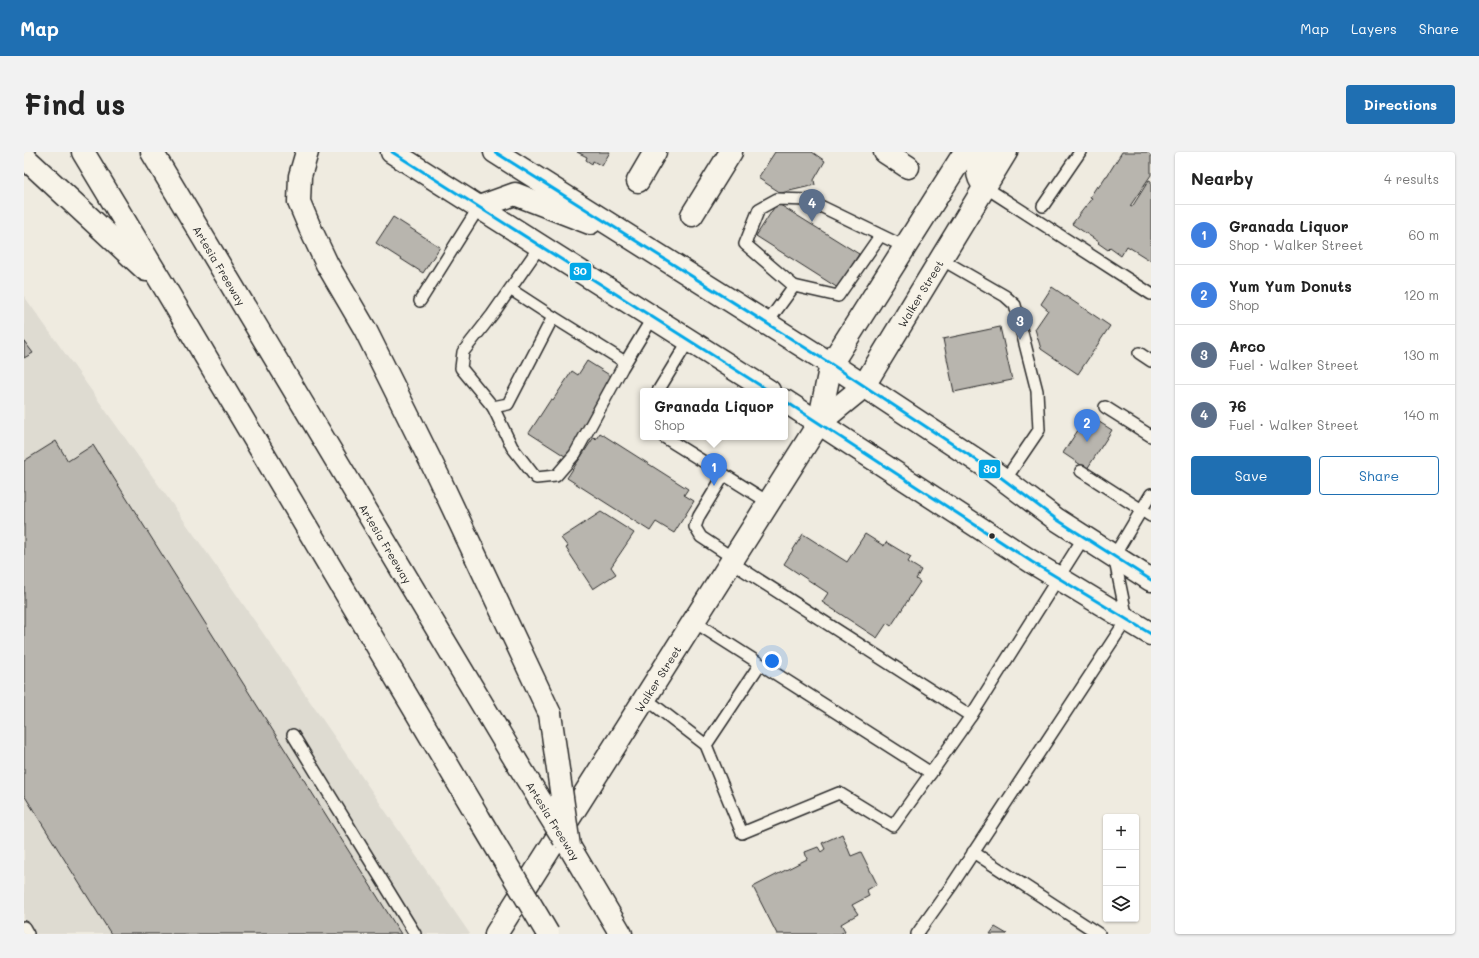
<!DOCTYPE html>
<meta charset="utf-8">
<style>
body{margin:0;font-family:Mali,sans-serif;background:#f2f2f2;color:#222}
.controls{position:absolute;right:12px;bottom:12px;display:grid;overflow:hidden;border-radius:4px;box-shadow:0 1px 3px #0004}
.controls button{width:36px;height:36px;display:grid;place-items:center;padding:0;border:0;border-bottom:1px solid #e0e0e0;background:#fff;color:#222;font:20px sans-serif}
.you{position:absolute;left:748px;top:509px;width:14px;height:14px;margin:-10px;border:3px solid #fff;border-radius:50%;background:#1a73e8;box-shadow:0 0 0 6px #1a73e833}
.badge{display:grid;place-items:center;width:26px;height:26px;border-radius:50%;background:#1f6fb2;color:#fff;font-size:13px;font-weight:700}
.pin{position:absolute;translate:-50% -33px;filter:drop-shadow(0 1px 2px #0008)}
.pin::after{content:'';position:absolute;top:21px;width:14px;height:12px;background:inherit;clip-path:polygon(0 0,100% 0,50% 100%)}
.popup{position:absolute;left:616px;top:236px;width:148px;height:52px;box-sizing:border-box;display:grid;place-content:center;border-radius:4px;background:#fff;filter:drop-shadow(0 1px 3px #0005);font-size:13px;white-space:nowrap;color:#767676}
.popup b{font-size:15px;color:#222}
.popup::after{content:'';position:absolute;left:50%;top:100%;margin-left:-8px;border:8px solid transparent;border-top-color:#fff}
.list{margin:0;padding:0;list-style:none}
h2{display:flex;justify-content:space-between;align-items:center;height:52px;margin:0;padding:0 16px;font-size:17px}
h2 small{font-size:13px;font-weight:400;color:#767676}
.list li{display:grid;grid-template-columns:26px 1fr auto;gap:12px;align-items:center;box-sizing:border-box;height:60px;padding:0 16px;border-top:1px solid #e0e0e0}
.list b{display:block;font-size:15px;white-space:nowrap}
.list p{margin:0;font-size:13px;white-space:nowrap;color:#767676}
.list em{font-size:13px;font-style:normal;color:#767676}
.actions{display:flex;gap:8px;padding:12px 16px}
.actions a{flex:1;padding:9px 0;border:1px solid #1f6fb2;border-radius:4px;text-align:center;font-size:14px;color:#1f6fb2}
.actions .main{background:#1f6fb2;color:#fff}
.icon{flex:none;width:22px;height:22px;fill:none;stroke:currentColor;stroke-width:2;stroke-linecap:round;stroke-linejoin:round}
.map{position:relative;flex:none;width:1127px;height:782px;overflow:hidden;border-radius:4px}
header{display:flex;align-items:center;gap:24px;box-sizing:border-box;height:56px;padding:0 20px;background:#1f6fb2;color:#fff}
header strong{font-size:19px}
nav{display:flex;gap:22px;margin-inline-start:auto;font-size:14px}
.intro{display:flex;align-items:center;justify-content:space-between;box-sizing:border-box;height:96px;padding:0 24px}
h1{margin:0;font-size:28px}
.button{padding:10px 18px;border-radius:4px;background:#1f6fb2;color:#fff;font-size:14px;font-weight:700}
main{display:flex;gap:24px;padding:0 24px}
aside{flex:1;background:#fff;border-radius:4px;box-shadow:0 1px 3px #0004}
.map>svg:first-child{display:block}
</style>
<header>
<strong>Map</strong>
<nav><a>Map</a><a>Layers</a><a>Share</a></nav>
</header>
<div class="intro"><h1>Find us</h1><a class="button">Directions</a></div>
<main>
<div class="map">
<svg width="1127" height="782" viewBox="0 0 1127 782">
<rect width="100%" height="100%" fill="#efebe0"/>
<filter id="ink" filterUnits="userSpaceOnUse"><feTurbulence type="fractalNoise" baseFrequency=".025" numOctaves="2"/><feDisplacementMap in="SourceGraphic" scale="8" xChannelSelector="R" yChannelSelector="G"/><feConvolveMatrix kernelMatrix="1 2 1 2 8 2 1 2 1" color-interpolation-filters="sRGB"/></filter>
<g filter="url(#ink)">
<path fill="#dedbd1" d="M0,144L208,436L446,782H0Z"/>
<g fill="#b8b5ae" stroke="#2b2b2b">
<path d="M553,0H586L578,14L569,9L568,12L562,8L563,5Z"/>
<path d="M751,0H788L801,9L790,28L791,33L757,41L734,26Z"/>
<path d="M1098,0H1127V23L1106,54L1108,55L1125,28L1127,29V109L1103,94L1097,104L1086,96L1084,98L1074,91L1075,90L1048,72L1068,46L1066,45L1073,34L1074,36L1082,24H1083Z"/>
<path d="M753,51L835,102L814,136L732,84Z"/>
<path d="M369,65L416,95L399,121L352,91Z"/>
<path d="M1028,135L1086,174L1054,222L1017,197L1011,177L1024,158L1017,152Z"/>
<path d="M976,175L988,228L930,240L919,187Z"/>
<path d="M0,189L9,201L0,206Z"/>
<path d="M563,209L587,224L579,238L583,241L544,306L505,281L527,247L529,248L548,219L554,223Z"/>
<path d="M1064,263L1088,278L1063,317L1039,301Z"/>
<path d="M576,281L664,337L660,343L670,349L650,381L632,370L626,379L543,326L570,285L572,287Z"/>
<path d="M32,289L44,309L69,293L377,782H87L0,643V309Z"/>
<path d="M577,360L610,381L587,415L592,422L569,437L542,396L544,395L537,386Z"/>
<path d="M779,382L823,410L841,382L860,394L862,390L887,405L884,410L897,418L892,427L896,430L867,474L863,471L853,486L798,450L804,441L760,412Z"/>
<path d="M818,682L827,704L837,700L853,732L843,738L845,744L828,753L834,762L817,772L821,779L816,782H753L729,735L783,707L781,700L794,695L797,700L801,697L798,691Z"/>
<path d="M971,775L983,782H966Z"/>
</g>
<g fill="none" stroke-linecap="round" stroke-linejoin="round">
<g stroke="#2b2b2b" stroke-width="14">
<g id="lane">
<path d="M961,35L1127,142"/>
<path d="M1019,54L1056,0"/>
<path d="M917,107L981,144L991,153L1013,239L1015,278L981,328"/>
<path d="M770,134L721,92L735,57L753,47L784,48L881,95"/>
<path d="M486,137L529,165L484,252L469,255L437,216L439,200L468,163L516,94"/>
<path d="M396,149L455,55"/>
<path d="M529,165L601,210"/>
<path d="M743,171L770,134L814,144L856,84"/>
<path d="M1115,201L1127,209"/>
<path d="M634,239L665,188"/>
<path d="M469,255L488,295L512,326L532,324L551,302L598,216L629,165"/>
<path d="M1081,255L1127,284"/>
<path d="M640,285L744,350"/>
<path d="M1057,319L1127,364"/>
<path d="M700,323L675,364L671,375L677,385L709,406"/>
<path d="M707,410L947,564"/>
<path d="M621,546L682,593L718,681L815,641L869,674L907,621L669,469"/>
<path d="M269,583L391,782"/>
<path d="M682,593L736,512"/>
<path d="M907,621L947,564L1060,385"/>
<path d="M949,700L1075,782"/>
<path d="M0,775L4,782"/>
<path d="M893,782L928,733L1103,467L1090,404L1127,342"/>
</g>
</g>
<g stroke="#2b2b2b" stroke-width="25">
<g id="street">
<path d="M861,0L884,15"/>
<path d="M614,29L631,0"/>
<path d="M668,63L707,0"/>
</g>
</g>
<g stroke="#2b2b2b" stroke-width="25">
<g id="secondary">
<path d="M961,35C950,22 953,14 962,0"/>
<path d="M795,271L807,212L941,0"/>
<path id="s1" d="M472,782L795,271L839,235L982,0"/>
</g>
</g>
<g stroke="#2b2b2b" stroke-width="25">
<g id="primary">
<path d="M368,0L745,239"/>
<path d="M471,0L807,212L963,315L1032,367L1127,428"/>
<path d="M455,55L491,42L566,71"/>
<path d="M761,249L1008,410L1127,482"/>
</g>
</g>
<g stroke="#2b2b2b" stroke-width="25">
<g id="highway">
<path d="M59,0L141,136L455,666"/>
<path id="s2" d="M128,0L492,609"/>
<path d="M283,0L276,24L275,50L286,76L303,112L341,177L414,324L526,562"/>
<path d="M0,5L122,118"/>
<path d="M545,694L597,782"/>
</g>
</g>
<use href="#lane" stroke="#f7f3e8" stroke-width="11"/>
<use href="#street" stroke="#f7f3e8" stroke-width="22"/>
<use href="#secondary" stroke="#f7f3e8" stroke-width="22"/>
<use href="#primary" stroke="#f7f3e8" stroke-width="22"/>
<use href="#highway" stroke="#f7f3e8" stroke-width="22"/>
<g stroke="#2b2b2b" stroke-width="25" stroke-linecap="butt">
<g id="highway-bridge">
<path d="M526,562L545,694"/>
<path d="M492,609L540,687"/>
<path d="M455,666L524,782"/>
</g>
</g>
<use href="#highway-bridge" stroke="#f7f3e8" stroke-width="22"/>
<g stroke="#f7f3e8" stroke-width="6">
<g id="bus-1">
<path d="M368,0L745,239"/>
<path d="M471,0L807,212L963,315L1032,367L1127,428"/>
<path d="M761,249L1008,410L1127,482"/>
</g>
</g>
<use href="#bus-1" stroke="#02a8e8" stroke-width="3"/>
</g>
</g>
<circle fill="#2b2b2b" stroke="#f7f3e8" stroke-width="1.5" cx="968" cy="384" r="3.5"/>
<g text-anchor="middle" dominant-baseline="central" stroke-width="3" stroke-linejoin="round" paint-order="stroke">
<g font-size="11" fill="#2b2b2b" stroke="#f7f3e8">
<text stroke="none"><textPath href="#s2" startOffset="132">Artesia Freeway</textPath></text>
<text stroke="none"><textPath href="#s1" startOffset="771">Walker Street</textPath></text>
<text stroke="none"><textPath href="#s2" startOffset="456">Artesia Freeway</textPath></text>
<text stroke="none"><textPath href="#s1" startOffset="302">Walker Street</textPath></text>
<text transform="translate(529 669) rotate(58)">Artesia Freeway</text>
</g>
</g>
<g stroke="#f7f3e8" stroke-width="1.5">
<rect x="545" y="110" width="23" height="19" rx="4" fill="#02a8e8"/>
<rect x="954" y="307" width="23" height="20" rx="4" fill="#02a8e8"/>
</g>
<g font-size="11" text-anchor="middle" font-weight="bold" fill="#fff">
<text x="556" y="123">30</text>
<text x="966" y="321">30</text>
</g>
</svg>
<div class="controls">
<button>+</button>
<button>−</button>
<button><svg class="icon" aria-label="layers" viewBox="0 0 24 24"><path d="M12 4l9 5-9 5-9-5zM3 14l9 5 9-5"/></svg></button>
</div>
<div class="you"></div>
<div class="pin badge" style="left:690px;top:334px;background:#3f7fe0">1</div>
<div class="popup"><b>Granada Liquor</b>Shop</div>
<div class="pin badge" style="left:1063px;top:290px;background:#3f7fe0">2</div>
<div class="pin badge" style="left:996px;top:188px;background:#5c6f8a">3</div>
<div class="pin badge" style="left:788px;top:70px;background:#5c6f8a">4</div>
</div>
<aside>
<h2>Nearby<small>4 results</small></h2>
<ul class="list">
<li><span class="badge" style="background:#3f7fe0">1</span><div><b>Granada Liquor</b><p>Shop · Walker Street</p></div><em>60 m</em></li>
<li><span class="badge" style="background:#3f7fe0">2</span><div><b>Yum Yum Donuts</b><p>Shop</p></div><em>120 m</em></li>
<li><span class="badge" style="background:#5c6f8a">3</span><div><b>Arco</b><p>Fuel · Walker Street</p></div><em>130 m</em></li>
<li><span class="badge" style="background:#5c6f8a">4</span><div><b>76</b><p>Fuel · Walker Street</p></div><em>140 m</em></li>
</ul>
<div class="actions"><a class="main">Save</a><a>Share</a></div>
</aside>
</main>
